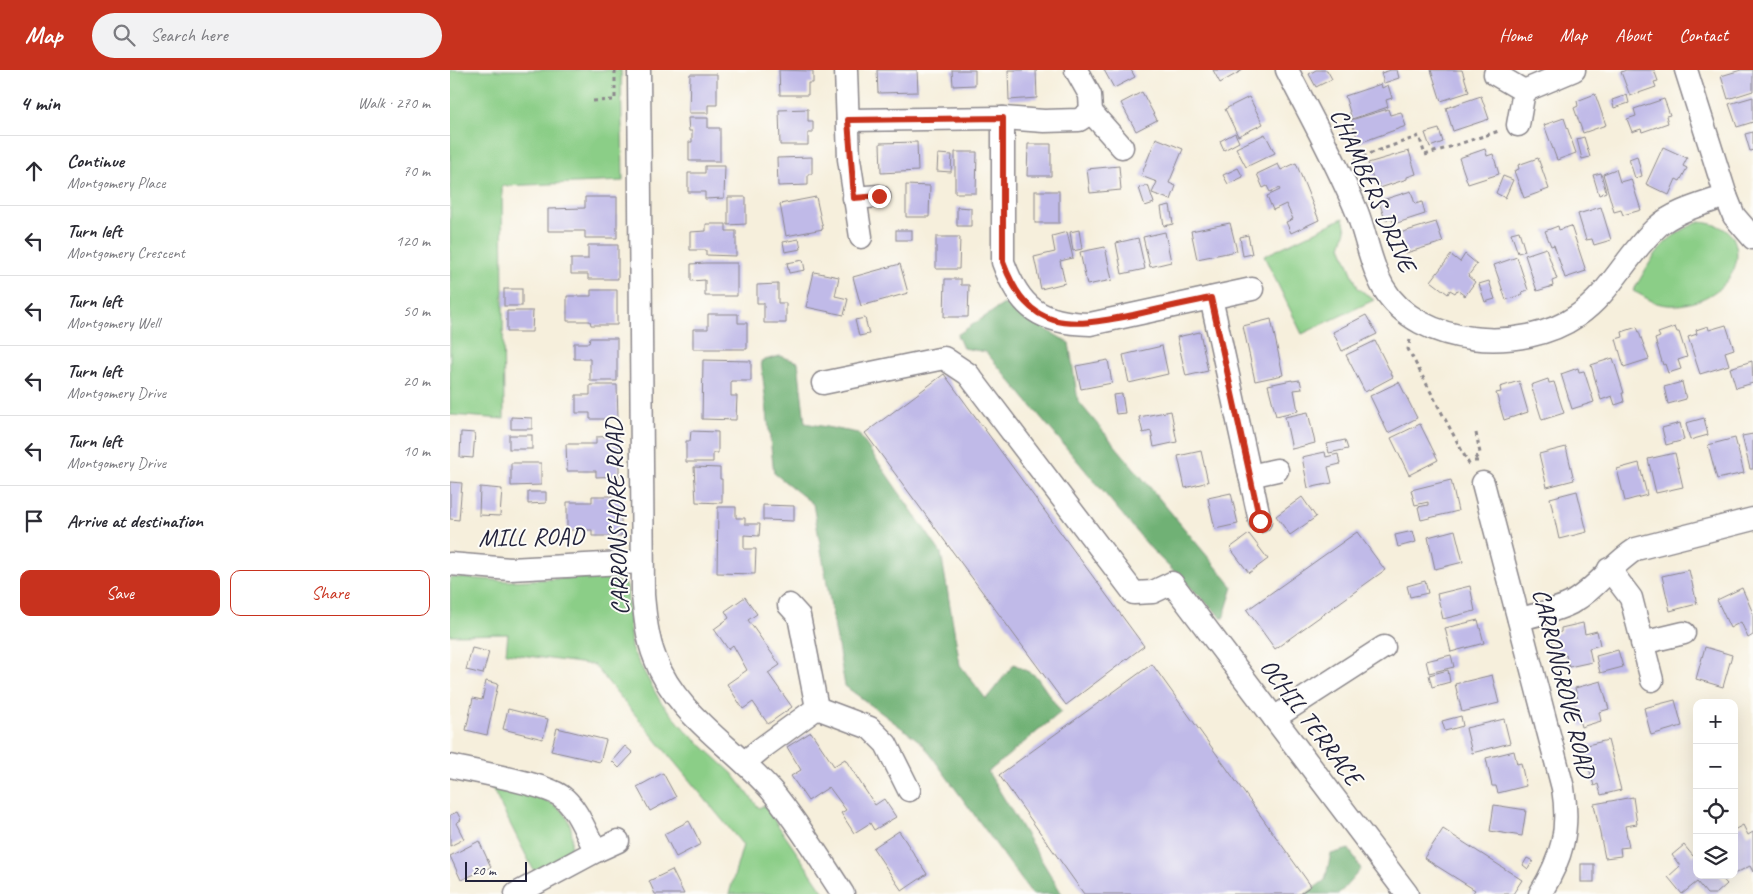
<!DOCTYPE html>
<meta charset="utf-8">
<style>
body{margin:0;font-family:Caveat,sans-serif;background:#f2f2f3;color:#2b2b33}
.controls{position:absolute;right:15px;bottom:15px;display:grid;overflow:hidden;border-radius:10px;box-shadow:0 5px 20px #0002}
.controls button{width:45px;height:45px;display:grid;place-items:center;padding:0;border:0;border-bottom:1px solid #e1e1e2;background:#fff;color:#2b2b33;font:25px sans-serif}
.scale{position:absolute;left:15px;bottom:12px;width:62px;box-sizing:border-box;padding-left:5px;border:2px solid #22223b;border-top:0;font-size:14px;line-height:18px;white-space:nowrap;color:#22223b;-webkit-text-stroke:4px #fdfcf7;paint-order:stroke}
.stop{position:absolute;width:15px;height:15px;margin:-11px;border:4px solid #c8321e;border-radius:50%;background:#fff}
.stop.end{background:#c8321e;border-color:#fff;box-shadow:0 1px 5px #0008}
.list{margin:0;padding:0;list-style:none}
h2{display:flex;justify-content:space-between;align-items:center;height:65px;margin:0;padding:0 20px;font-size:21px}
h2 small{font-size:16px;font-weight:400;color:#7c7c81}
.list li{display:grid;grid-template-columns:32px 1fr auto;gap:15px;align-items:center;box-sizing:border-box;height:70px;padding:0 20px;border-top:1px solid #e1e1e2}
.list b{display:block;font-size:19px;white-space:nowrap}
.list p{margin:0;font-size:16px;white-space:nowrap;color:#7c7c81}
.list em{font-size:16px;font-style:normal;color:#7c7c81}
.actions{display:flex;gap:10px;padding:15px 20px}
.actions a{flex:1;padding:11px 0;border:1px solid #c8321e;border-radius:10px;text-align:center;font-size:18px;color:#c8321e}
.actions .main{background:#c8321e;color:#fff}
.icon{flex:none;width:28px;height:28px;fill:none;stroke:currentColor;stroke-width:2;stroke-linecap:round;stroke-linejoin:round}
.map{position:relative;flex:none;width:1303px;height:824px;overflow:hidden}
header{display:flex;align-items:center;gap:30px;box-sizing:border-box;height:70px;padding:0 25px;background:#c8321e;color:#fff}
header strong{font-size:24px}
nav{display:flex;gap:28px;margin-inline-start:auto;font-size:18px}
.search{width:350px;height:45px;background:#f2f2f3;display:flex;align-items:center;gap:12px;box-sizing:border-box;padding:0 18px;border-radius:28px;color:#7c7c81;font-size:19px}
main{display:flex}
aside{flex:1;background:#fff}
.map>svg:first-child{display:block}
</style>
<header>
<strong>Map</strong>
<div class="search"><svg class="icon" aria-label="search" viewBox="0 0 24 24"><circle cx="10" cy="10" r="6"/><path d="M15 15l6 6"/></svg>Search here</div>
<nav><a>Home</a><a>Map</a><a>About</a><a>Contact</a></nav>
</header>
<main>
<aside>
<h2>4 min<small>Walk · 270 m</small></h2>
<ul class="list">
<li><svg class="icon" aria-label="ahead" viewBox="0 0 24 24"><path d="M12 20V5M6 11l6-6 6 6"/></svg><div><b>Continue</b><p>Montgomery Place</p></div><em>70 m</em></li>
<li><svg class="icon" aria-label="left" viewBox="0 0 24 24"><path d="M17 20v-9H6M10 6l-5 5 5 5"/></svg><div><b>Turn left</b><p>Montgomery Crescent</p></div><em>120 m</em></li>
<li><svg class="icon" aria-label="left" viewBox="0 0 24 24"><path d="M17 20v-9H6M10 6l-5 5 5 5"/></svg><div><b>Turn left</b><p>Montgomery Well</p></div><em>50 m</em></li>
<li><svg class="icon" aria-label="left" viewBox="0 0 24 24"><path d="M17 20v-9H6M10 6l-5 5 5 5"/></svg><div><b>Turn left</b><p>Montgomery Drive</p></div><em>20 m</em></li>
<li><svg class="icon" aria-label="left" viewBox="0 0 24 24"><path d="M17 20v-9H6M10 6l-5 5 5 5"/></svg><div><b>Turn left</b><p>Montgomery Drive</p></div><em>10 m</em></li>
<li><svg class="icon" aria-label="arrive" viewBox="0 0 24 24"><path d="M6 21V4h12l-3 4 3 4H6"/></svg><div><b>Arrive at destination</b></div></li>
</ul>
<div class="actions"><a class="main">Save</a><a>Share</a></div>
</aside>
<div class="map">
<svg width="1303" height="824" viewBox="0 0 1303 824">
<rect width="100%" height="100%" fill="#fdfcf7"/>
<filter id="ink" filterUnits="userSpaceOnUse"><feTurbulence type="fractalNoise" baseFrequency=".02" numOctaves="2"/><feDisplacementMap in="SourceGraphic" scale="10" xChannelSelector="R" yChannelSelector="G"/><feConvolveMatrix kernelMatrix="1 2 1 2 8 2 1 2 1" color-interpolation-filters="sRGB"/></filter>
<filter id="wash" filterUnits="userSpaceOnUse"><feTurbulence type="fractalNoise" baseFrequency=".0096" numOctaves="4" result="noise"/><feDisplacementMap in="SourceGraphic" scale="20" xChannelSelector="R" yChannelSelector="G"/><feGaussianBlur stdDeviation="1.12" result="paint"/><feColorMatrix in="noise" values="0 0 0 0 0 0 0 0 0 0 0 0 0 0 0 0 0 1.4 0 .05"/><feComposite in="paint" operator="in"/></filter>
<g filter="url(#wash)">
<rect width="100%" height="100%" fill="#f6efdc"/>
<g fill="#8bce87" stroke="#567861">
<path d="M0,0H171L173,111L52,116L54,349L0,345Z"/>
<path d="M893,148L896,160L891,176L908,218L924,230L852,264L814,186Z"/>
<path d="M1249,152C1263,153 1274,156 1283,167C1303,212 1241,246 1204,232C1197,229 1190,224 1183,221C1205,185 1209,169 1249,152Z"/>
<path d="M166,506V512L174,513L177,516L181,578L210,631L236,661L282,703L309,738L314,735L375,824H279L293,775L144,595L56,583L58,564L0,565V507L58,511Z"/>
<path d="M41,716C79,725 135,729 119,784L86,805Z"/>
</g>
<g fill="#70b174" stroke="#496a58">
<path d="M554,234L619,273L628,331L783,517L773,549L703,481L536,282L513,278L507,265Z"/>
<path d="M330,286L348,292L355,353L408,363L491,483L510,595L536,629L564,594L586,606L611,642L538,702L612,824H582L472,673L395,616L363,434L324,403L311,291Z"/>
<path d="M899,779L911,799L889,824H856L875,810L881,784Z"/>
</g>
<g id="blocks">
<g fill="#c0bae8">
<path d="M329,0L363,1V13H358V25H330Z"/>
<path d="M427,0H467L468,22L428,23Z"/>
<path d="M502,0H525V15L503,16Z"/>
<path d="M558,0H586L587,28L559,30Z"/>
<path d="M654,0H681L685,7L664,18Z"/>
<path d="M763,0H793L770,13Z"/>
<path d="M866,0H877L882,9L866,17L859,4Z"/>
<path d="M941,0H947L949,8L934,13L931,3Z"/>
<path d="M981,0H1012L1019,22L991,31Z"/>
<path d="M1176,0H1204L1208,11L1204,12L1206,17L1180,26L1171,2Z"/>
<path d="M1291,0H1303V21L1278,29L1271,6Z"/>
<path d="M240,4H267V35H258V43H239Z"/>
<path d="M931,14L932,18L938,15L942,28L936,30L938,37L902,49L895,26Z"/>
<path d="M692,22L707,50L686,61L671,33Z"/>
<path d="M1145,24L1156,55L1133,63L1124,38L1128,36L1127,31Z"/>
<path d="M1177,25L1179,33L1164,38L1162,30Z"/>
<path d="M1031,26L1039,49L1003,61L996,38Z"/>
<path d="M799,27L813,54L788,66L775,39Z"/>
<path d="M1303,27V52L1287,57L1279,34Z"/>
<path d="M1214,29L1220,45L1216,46L1218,53L1192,62L1191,59L1182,62L1177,49L1186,46L1184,39Z"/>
<path d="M358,39V51H363V63H358V75H330L329,40Z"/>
<path d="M938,39L940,45L951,42L956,56L909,73L901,50Z"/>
<path d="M238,48H258V58H270V91H239V72H242V61H239Z"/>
<path d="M1114,48L1126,83L1107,90L1094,55Z"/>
<path d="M989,59L993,72L980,77L975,63Z"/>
<path d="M1303,62V80L1300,81L1295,64Z"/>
<path d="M785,63L789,72L774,80L770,71Z"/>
<path d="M815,64L825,83L796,97L786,78Z"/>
<path d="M1134,67L1140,87L1132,89L1127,69Z"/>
<path d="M706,68L733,79L719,113L726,116L721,130L702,123L707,112L691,106Z"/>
<path d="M467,72L468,101L431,103L430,73Z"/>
<path d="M578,74H601V106H577Z"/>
<path d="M1213,77L1237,88L1233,96L1237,98L1230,111L1226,109L1219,125L1196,114Z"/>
<path d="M1035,79L1037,86L1043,84L1049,104L1018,114L1009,88Z"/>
<path d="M959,81L966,104L957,107V109L930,118L928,112L924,113L918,93Z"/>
<path d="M505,82H527L526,123H505Z"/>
<path d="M488,84L502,85L501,102L487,101Z"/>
<path d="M1187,86L1192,106L1185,108L1179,89Z"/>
<path d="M362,87V104H358V115L328,116L327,88Z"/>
<path d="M1088,88L1099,119L1074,128L1064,101L1069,99L1068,95Z"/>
<path d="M846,93L869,150L841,163L836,152L843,149L836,134L823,140L817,126L830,120L829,118L820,122L817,116L813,118L807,104L828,94L831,100Z"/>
<path d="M255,96H275L274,128L255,129V122H238V103H255Z"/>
<path d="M669,96L671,120L640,123L637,99Z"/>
<path d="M788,98L793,107L778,114L773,105Z"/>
<path d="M1166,99L1170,112L1181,109L1191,140L1173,145L1171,140L1164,142L1153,104Z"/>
<path d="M1151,103L1156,122L1149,125L1143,105Z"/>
<path d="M1053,106L1063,110L1055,128L1046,123Z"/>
<path d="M456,115L480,116L479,147H456Z"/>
<path d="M698,115L704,133L695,136L689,118Z"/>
<rect x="585" y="121" width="24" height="32"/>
<path d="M961,121L965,134L972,132L975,144L944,154L942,149L935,150L929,131Z"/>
<path d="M135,127H167V168H135V161H98V139L135,138Z"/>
<path d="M278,127H296V154L278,155Z"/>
<path d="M366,127L373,159L336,166L330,134Z"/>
<path d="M720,135L723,154L714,156L711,137Z"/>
<path d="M507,137L521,138V156H507Z"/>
<path d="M1151,137L1161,170L1144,175L1142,169L1136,170L1128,144Z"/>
<path d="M986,152L993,172L956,183L950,163Z"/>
<path d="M780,153L787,181L747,189L741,161Z"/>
<path d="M256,154H276V161H286V186L256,185V180H240V162L256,161Z"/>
<path d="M1108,156L1109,160L1121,156L1136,201L1115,208L1104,175L1101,176L1095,161Z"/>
<rect x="446" y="160" width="16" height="10"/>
<path d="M629,160L632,179L623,181L620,162Z"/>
<path d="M1069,161L1075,181L1068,183L1061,163Z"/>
<path d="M617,162L623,188L610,191L615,213L591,219L584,187L605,182L602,166Z"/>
<path d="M715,162L721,192L700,197L693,167Z"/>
<path d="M798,165L802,184L793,186L790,167Z"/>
<path d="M486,167H510L509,199H486Z"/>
<path d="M688,168L695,199L672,204L666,173Z"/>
<path d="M349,169L351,179L335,182L333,172Z"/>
<path d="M138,175H168V209H138V204H121V189H138Z"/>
<path d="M655,177L662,210L637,215L630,182Z"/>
<path d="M1096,178L1107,209L1102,211L1103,216L1087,221L1075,185Z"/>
<path d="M1015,184L1027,194L1018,206L1025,212L1015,226L1007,220L1005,223L1000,220L998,224L981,211L1001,185L1010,192Z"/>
<path d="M1067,187L1078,220L1072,222L1073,224L1056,230L1044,195Z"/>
<path d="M353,190L355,200L339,203L337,193Z"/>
<path d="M255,193H287V226H255V210L241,211V194Z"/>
<path d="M450,194L458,223L411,236L403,207Z"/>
<path d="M364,202L389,207L385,226L398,229L394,245L356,237Z"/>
<path d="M495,209H511V215H519L518,247H494Z"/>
<path d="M1039,211L1045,229L1035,232L1029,214Z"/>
<path d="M328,214V233H336V253H314V233H307V215Z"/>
<rect x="54" y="219" width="18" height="17"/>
<path d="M141,220H167V255H141L140,251H117V226H141Z"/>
<path d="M57,241H83L82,262H57Z"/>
<path d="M258,244H288V253H297V279H243V259H258Z"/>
<path d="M916,245L927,264L892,281L883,262Z"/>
<path d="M415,248L419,264L409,266L405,250Z"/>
<path d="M821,249L833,305L805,311L793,256Z"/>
<path d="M1276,255L1284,279L1275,282L1279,295L1250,304L1238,267L1247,264L1246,260L1258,256L1259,260Z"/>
<path d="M1187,257L1199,289L1174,297L1166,269L1173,267L1172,262Z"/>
<path d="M1225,257L1227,262H1229L1237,287L1228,290L1231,299L1218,303L1215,294L1213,295L1205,269L1210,267L1208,263Z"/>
<path d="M750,262L758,301L736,306L727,267Z"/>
<path d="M140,268H167V311H140V289H124V273H139Z"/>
<path d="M925,271L943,307L915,322L896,285Z"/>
<path d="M712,276L718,304L679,313L673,285Z"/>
<path d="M1163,288L1174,323H1172L1174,332L1165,335L1162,326L1151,330L1141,295Z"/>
<path d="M253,290L301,291V311H281V326H287L286,350L252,349Z"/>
<path d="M658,290L662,313L631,319L626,296Z"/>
<path d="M1302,291L1303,313L1286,318L1280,298Z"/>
<path d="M1128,298L1129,302L1134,301L1144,332L1122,339L1111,304Z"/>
<path d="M494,304L694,576L616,635L415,363Z"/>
<path d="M1098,309L1099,313L1104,312L1114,343L1092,350L1081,315Z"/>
<path d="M842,310V311L850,310L852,319L844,320L848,341L826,346L818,315Z"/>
<path d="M1069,311L1078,342L1054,350L1046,323L1051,322L1050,317Z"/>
<path d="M949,312L967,348L938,363L920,326Z"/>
<path d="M1232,312L1236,329L1218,334L1214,317Z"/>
<path d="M140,315H167L168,349H140V343H126V325H140Z"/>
<path d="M672,324L675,343L666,344L663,325Z"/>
<path d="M721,341L727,372L704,377L701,361L693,363L689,347Z"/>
<path d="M858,342L865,373L842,379L835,347Z"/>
<path d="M61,347L82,348V359H61Z"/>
<path d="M1254,348L1258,365L1240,370L1236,353Z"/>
<path d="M1230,353L1234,370L1216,375L1212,358Z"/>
<path d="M970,354L988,390L959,405L941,368Z"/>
<path d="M241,361L268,362V383H263V392H236V371H240Z"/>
<path d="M11,362L25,363L23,388L10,387Z"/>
<path d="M1303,364V399H1300L1292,366Z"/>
<rect x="59" y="365" width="23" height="14"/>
<path d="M169,366V406L146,407V401H117L116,374H146V367Z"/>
<path d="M1285,368L1294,403L1267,409L1258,375Z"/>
<path d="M895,370L898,379L879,383L877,374Z"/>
<path d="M1116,377L1124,410L1097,417L1089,384Z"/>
<path d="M751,381L758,412L735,418L728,386Z"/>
<path d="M875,382L876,387L888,384L890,394L878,397L882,413L858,418L852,387Z"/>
<path d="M1225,383L1233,417L1206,423L1198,389Z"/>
<path d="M61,393H91V415L61,416Z"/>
<path d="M1189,393L1197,425L1175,431L1167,399Z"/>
<path d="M244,397L270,398V409H272V433L246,432Z"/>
<path d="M1001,410L1008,441L971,450L968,437L978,435V432L965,435L961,420Z"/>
<path d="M0,412L12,413L9,450L0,449Z"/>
<path d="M30,417L52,419L50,446L29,445Z"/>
<path d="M1127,421L1137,462L1109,469L1100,428Z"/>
<path d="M78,422H96V433L78,434Z"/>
<path d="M781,423L788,454L765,459L758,428Z"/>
<path d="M142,426H171V466H142V460H117V432H142Z"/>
<path d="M852,427L866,447L840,465L826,446Z"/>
<path d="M313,435L344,436V451L313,450Z"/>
<path d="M268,437H286V448H295V454H310L309,466L294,465V479H306L305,504L267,503Z"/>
<path d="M1005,460L1013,492L985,499L978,467Z"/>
<path d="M963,461L966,472L948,477L945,465Z"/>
<path d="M907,462L935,500L825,579L797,540Z"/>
<path d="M799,464L818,489L799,503L780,478Z"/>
<path d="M1239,500L1247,534L1220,541L1212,506Z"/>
<path d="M975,511L978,523L960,527L957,516Z"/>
<path d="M1020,516L1025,541L993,549L987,524Z"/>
<path d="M1292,518L1303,543V565L1298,568L1291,552L1280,558L1267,530Z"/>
<path d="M295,527L307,544L298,550L330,595L318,603L342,637L318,654L303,632L293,639L277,614L297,600L283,575L278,579L264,559L279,548L275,541Z"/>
<path d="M1028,550L1034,573L1001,582L995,558Z"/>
<path d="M1133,553L1135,564L1147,561L1150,575L1139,578L1142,592L1119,597L1116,585L1106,587L1101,565L1111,562V558Z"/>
<path d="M1255,577L1282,585L1273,617L1246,609Z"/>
<path d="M22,578L39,582L33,604L16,600Z"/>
<path d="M1168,580L1173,597L1150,603L1146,586Z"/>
<path d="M1001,585L1004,597L979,603L976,591Z"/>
<path d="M702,594L861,816L849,824H634L549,705Z"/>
<path d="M998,600L1000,612L982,617L979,605Z"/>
<path d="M1042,605L1049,633L1012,642L1005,614Z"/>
<path d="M36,611L48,614L37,665L16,660L23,628L32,630Z"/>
<path d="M1151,611L1159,639L1149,642L1151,651L1131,657L1124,630L1128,629L1125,618Z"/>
<path d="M1225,630L1232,656L1201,665L1194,638Z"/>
<path d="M58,639L98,649L93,669L53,659Z"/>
<path d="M1011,646L1013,656L995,661L992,651Z"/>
<path d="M1054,649L1060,673L1022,683L1016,658Z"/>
<path d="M107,658L156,670L150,692L101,681Z"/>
<path d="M361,662L384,696L395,689L425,735L434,729L446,747L424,760L420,753L404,763L391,743L396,740L379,717L358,731L341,706L351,700L337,677Z"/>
<path d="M1158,670L1171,720L1151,725L1148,714L1144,716L1133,676Z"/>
<path d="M175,676L183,683L169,698L162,691Z"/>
<path d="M1064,681L1067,694L1071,693L1076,716L1048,723L1046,716H1042L1036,688Z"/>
<path d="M213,703L226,727L200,741L187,717Z"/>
<path d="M1183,727L1187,754L1175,756L1179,777L1170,778L1171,786L1155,788L1144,734Z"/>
<path d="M1044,735L1076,740L1072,766L1040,761Z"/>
<path d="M7,742L11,750L6,753L14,769L0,776V745Z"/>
<path d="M239,751L251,774L226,787L214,764Z"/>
<path d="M1293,755L1298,765L1303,762V802L1300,796L1284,804V760Z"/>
<path d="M993,759L1072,810L1063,824H1022L1025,820L974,788Z"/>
<path d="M449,761L477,804L452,821L423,778Z"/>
<path d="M29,771L41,797L11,810L0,786Z"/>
<path d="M1234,775L1243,786L1247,783V805H1269L1277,814L1266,824H1257L1247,812L1232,824L1218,807L1230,796L1222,785Z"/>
<path d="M1077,788L1083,791L1078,799L1073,795Z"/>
<rect x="1131" y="794" width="13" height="18"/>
<path d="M222,800L234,824H205L199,811Z"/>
</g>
</g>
</g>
<g filter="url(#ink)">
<use href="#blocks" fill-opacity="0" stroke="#8c888c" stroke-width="1"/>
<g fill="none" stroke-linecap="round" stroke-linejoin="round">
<g stroke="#8c888c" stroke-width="25">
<g id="minor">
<path d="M189,0L193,525C195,546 197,568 205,588C225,644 284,677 322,721C348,753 370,789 393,824"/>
<path d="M396,0L399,89L411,167"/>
<path d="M626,0L640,25L641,42"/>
<path d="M837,0C861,47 887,93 907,142C916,165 921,196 933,217C968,278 1074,283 1127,246C1161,223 1177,184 1207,157C1224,141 1254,134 1276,126"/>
<path d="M1236,0L1276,126L1284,146L1303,168"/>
<path d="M1045,4L1074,21L1068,55"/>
<path d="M1074,21L1124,0"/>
<path d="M553,48V192C570,239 591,253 640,254L802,219"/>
<path d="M398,50L553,48L594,51L629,50L641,42L672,77"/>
<path d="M404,128L429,126"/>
<path d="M761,228L810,451"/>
<path d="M373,313L494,288L518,304L684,523L703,522L722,513L957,824"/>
<path d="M800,406L827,400"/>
<path d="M1033,413L1113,718C1120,760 1112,788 1090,824"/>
<path d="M0,494L60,499L192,492"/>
<path d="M1159,499L1181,528L1202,610"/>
<path d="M339,535L349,546L367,638"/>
<path d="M1069,549C1086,545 1105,541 1121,533C1146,519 1162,494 1186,479L1303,449"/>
<path d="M1192,573L1234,563"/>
<path d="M367,638L420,658L436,674L459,720"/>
<path d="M824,648L934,577"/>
<path d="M295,692L312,678L367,638"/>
<path d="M0,696C25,702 93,713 111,726C128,738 136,764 146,781L66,824"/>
<path d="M146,781L168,771"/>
</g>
</g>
<g stroke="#8c888c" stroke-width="3" stroke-dasharray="4 4" stroke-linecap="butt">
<path d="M143,31L165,30V0H168"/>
<path d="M905,89L969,66L975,85L1049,61"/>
<path d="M960,270L958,279L1021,398"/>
<path d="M1026,363L1030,383L1023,391H1028"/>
</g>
<use href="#minor" stroke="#fff" stroke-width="22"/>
</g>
</g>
<g fill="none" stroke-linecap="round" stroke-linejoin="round" filter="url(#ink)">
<path stroke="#c8321e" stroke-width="6" d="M429,126L404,128L398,50L553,48V192C579,263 619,258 683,245C709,239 735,233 761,228L810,451"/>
</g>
<g text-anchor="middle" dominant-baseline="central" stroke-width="4" stroke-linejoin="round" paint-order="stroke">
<g font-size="25" fill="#22223b" stroke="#fdfcf7">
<text transform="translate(923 120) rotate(66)">CHAMBERS DRIVE</text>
<text transform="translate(167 447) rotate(-92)">CARRONSHORE ROAD</text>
<text transform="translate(81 467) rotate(-1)">MILL ROAD</text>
<text transform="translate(1114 613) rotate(76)">CARRONGROVE ROAD</text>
<text transform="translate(861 652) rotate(53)">OCHIL TERRACE</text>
</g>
</g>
</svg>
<div class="controls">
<button>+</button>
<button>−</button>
<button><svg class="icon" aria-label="locate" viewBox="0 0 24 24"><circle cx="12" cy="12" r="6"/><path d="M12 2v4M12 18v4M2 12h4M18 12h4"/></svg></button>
<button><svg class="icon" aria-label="layers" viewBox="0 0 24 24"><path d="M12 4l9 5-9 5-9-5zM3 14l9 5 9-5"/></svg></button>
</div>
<div class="scale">20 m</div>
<div class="stop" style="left:810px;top:451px"></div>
<div class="stop end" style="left:429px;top:126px"></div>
</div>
</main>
